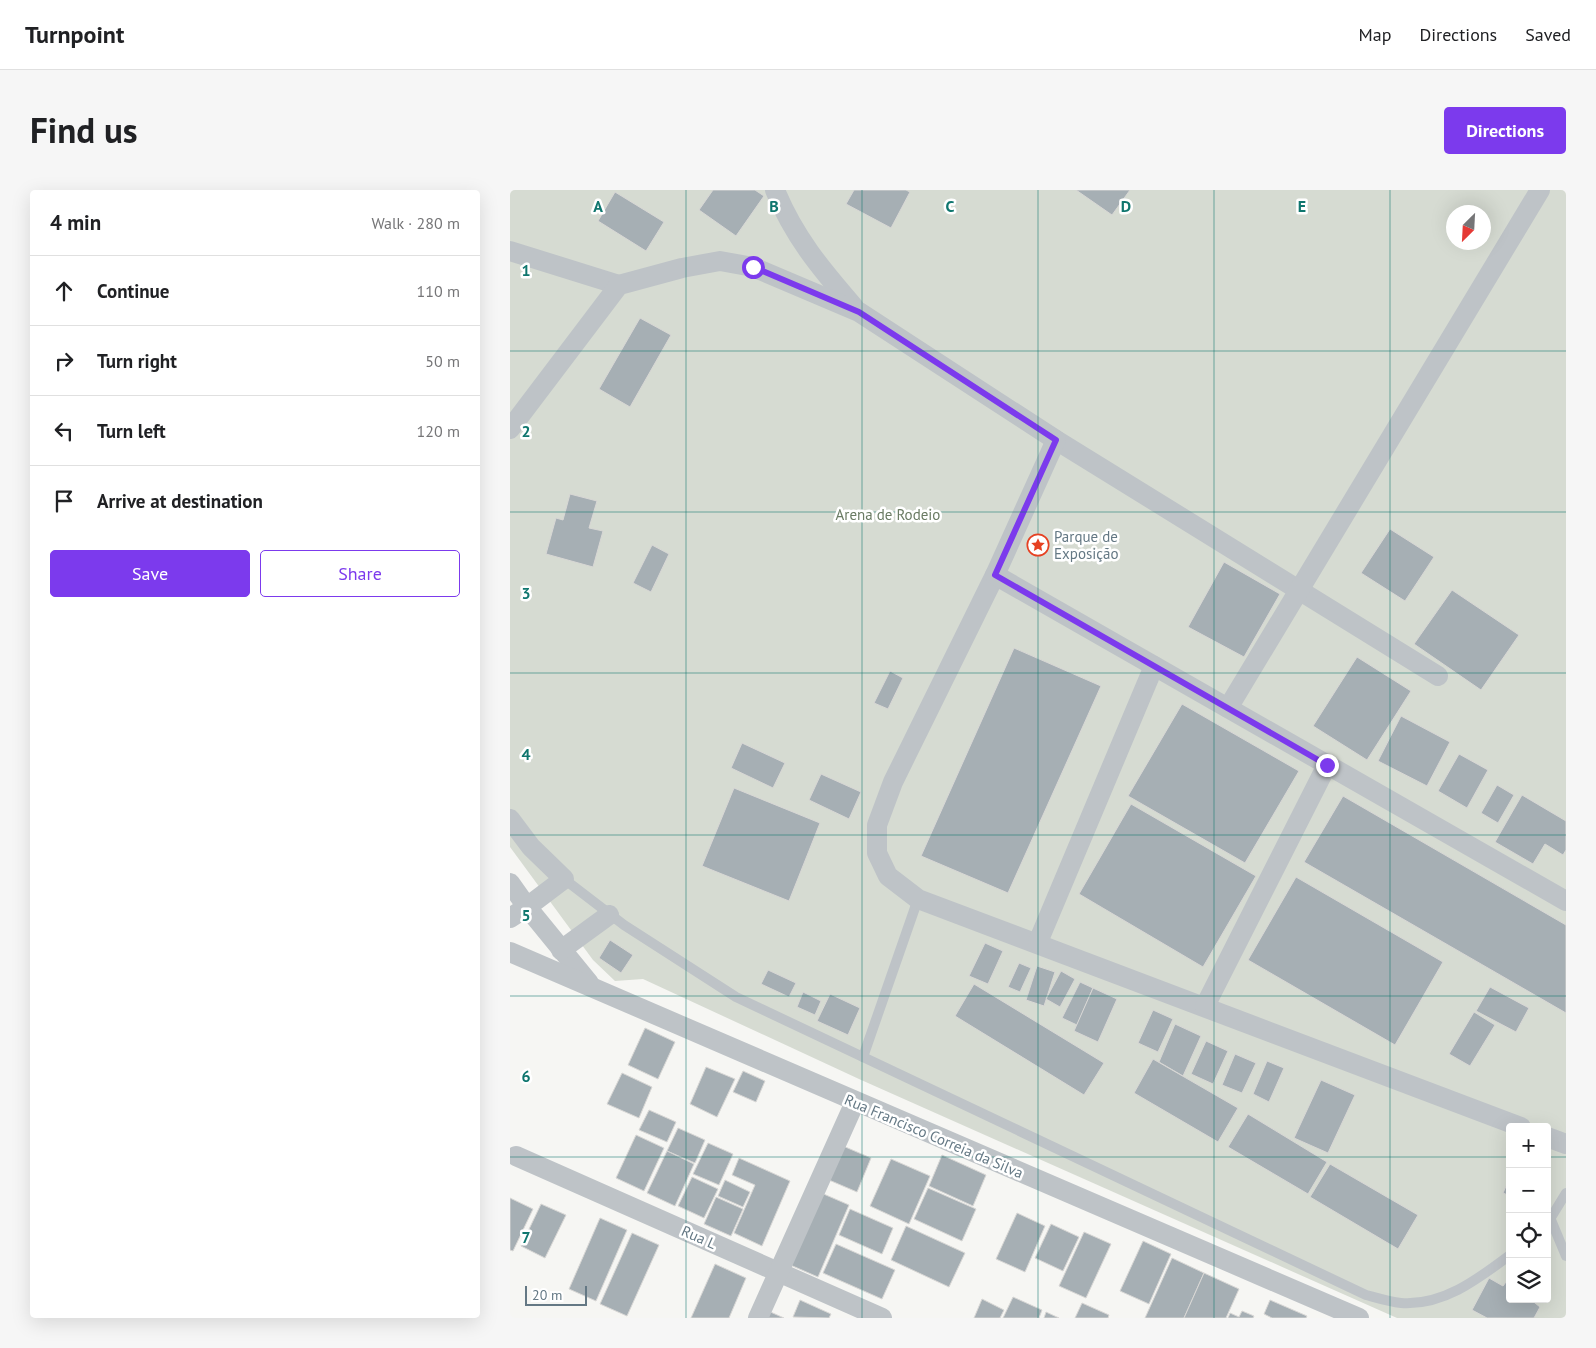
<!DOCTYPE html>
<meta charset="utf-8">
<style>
body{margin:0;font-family:"PT Sans",sans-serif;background:#f6f6f6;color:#202124}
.controls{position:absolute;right:15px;bottom:15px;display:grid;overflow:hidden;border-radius:5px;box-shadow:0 5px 20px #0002}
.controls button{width:45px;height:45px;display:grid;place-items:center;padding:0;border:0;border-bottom:1px solid #e0e0e0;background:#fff;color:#202124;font:25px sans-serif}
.compass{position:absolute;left:936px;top:15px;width:45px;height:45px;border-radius:50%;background:#fff;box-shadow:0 5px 20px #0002;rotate:204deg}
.scale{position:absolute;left:15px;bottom:12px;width:62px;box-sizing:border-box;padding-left:5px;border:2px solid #647884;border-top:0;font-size:14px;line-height:18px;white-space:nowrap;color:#647884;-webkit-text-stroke:4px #fff;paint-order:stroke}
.stop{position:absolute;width:15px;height:15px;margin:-11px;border:4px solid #7c3aed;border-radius:50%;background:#fff}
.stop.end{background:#7c3aed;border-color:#fff;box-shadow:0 1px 5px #0008}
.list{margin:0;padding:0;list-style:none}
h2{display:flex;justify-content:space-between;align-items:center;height:65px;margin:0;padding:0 20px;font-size:21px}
h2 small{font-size:16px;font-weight:400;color:#757577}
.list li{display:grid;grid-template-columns:32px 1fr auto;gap:15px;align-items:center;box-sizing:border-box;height:70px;padding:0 20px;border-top:1px solid #e0e0e0}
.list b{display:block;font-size:19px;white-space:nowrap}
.list em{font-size:16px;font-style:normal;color:#757577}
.actions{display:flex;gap:10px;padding:15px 20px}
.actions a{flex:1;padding:11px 0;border:1px solid #7c3aed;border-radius:5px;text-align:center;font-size:18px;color:#7c3aed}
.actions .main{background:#7c3aed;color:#fff}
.icon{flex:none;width:28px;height:28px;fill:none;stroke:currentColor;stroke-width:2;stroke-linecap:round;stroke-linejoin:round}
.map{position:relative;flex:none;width:1056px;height:1128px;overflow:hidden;border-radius:5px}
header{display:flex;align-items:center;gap:30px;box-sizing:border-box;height:70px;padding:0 25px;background:#fff;border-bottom:1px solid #e0e0e0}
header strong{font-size:24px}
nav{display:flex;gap:28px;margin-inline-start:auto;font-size:18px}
.intro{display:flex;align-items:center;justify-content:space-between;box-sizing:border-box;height:120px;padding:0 30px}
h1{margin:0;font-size:35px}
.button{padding:12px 22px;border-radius:5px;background:#7c3aed;color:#fff;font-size:18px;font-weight:700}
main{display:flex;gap:30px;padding:0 30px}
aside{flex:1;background:#fff;border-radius:5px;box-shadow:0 5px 20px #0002}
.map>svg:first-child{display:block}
</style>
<header>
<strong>Turnpoint</strong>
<nav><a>Map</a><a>Directions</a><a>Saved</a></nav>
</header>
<div class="intro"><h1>Find us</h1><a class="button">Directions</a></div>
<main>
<aside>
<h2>4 min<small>Walk · 280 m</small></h2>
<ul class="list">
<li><svg class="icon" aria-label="ahead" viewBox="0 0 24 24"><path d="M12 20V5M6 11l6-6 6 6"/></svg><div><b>Continue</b></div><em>110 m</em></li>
<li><svg class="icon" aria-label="right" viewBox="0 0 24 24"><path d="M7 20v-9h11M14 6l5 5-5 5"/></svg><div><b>Turn right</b></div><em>50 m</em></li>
<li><svg class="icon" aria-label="left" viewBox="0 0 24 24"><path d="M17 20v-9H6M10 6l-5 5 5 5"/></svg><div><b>Turn left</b></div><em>120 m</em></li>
<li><svg class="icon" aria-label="arrive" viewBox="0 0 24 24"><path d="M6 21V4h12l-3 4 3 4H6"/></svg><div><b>Arrive at destination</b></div></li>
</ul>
<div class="actions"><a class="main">Save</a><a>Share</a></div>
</aside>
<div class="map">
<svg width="1056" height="1128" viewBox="0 0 1056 1128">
<rect width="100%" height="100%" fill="#f6f6f3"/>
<path fill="#d6dbd2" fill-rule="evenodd" d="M0,0H1056V1128H887L349,889L133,789L105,791L83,770L0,657ZM944,22H974V52H944ZM1000,937H1037V1109H1000Z"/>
<g fill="#a6afb4" stroke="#d8d7d5">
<path d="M203,0H245L254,6L226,46L189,20Z"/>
<path d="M344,0H396L400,2L381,38L336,14Z"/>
<path d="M566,0H620L602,25Z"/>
<path d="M105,2L154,32L136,61L88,31Z"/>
<path d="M130,128L161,145L120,217L89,199Z"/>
<path d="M60,304L87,311L79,338L93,341L83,377L36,364L46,328L53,330Z"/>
<path d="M880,339L924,367L895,411L851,383Z"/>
<path d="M142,355L159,364L141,402L123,393Z"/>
<path d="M714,372L770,404L734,467L678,437Z"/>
<path d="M942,400L1009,445L971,500L904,454Z"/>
<path d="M504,458L591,496L498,703L411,666Z"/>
<path d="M847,467L901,501L857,570L803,536Z"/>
<path d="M380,481L393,488L378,519L364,513Z"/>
<path d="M672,514L789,581L735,673L618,606Z"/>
<path d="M891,526L940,552L917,596L868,571Z"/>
<path d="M232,553L275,573L263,598L221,578Z"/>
<path d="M949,564L978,580L957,618L928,601Z"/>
<path d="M311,584L351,602L339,629L299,610Z"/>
<path d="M987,595L1004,605L988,633L971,623Z"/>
<path d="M224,598L310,633L279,711L192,676Z"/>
<path d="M1012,605L1056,631V660L1053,665L1035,654L1023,674L985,652Z"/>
<path d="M833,606L1056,735V823L794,672Z"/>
<path d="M621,614L746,686L693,777L569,704Z"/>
<path d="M786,687L933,772L885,855L738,770Z"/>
<path d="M100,750L123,765L111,783L89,768Z"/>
<path d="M475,753L493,761L478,794L459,786Z"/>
<path d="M509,773L521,778L510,802L498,797Z"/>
<path d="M527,776L545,782L534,816L516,810Z"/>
<path d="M258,780L286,793L279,807L251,794Z"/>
<path d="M551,781L565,789L550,817L536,809Z"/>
<path d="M570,792L583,798L567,835L552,828Z"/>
<path d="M464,794L594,873L574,905L445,826Z"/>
<path d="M980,797L1019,818L1006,842L966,821Z"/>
<path d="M583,798L607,809L588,852L564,841Z"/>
<path d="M293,802L311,811L305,825L287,817Z"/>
<path d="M320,804L350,818L338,845L307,831Z"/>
<path d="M643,820L663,829L648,862L628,853Z"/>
<path d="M964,822L985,835L960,876L939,864Z"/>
<path d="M665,834L691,846L673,886L649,872Z"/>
<path d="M135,838L165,852L148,889L118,875Z"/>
<path d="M696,851L718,861L703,894L681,884Z"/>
<path d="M725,864L746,873L732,903L712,895Z"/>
<path d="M643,869L728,918L708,952L624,903Z"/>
<path d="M757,871L774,878L759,912L743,904Z"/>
<path d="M196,877L225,889L207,927L180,914Z"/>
<path d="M233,881L255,891L246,912L223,902Z"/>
<path d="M112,883L142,897L129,928L97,914Z"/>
<path d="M811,890L845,905L818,963L784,948Z"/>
<path d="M139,920L166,932L157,952L129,940Z"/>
<path d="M738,924L817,972L798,1004L718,957Z"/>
<path d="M168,938L195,950L185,973L157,961Z"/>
<path d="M126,945L154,958L134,1001L106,988Z"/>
<path d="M198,953L223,964L209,995L183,984Z"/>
<path d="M333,956L361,968L347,1002L319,990Z"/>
<path d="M157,961L184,974L165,1016L137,1003Z"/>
<path d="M432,965L476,985L463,1016L419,996Z"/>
<path d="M229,968L280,991L252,1056L224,1043L245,995L222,985Z"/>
<path d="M381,969L420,986L399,1034L360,1016Z"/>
<path d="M820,974L908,1025L888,1059L800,1007Z"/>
<path d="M182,987L208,999L194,1028L168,1016Z"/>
<path d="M1000,987V1006L993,1003Z"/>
<path d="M215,990L240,1002L233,1017L208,1006Z"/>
<path d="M418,998L466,1019L452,1051L404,1029Z"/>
<path d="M309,1002L339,1015L308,1087L278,1074Z"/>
<path d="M206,1007L233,1019L221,1046L194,1034Z"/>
<path d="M0,1008L23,1019L3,1061L0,1060Z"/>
<path d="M31,1014L56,1025L35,1068L11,1056Z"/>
<path d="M340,1019L383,1038L372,1064L329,1045Z"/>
<path d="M507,1023L535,1036L515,1082L486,1069Z"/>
<path d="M90,1028L117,1040L86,1111L59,1099Z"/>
<path d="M541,1034L569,1047L553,1081L525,1068Z"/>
<path d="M396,1036L455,1063L439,1097L381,1070Z"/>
<path d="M574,1042L601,1054L576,1108L549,1096Z"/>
<path d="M122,1043L149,1055L117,1126L90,1114Z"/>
<path d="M633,1051L661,1064L639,1114L610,1101Z"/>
<path d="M326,1054L385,1080L372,1109L313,1083Z"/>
<path d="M662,1068L694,1083L674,1128H635Z"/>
<path d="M205,1074L236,1088L219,1128H181Z"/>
<path d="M694,1083L729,1099L716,1128H674Z"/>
<path d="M979,1088L993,1096L996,1092L1000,1094V1109H1020L1030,1117L1024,1128H977L962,1120Z"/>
<path d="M503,1107L532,1120L529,1128H493Z"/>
<path d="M472,1109L494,1120L490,1128H464Z"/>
<path d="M290,1110L321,1124L319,1128L283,1127Z"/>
<path d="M760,1110L797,1126L796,1128H762L754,1124Z"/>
<path d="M572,1113L599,1125L598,1128H565Z"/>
<path d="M256,1120L274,1128H253Z"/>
<path d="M732,1121L744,1126L743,1128H718L720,1123L729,1127Z"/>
<path d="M536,1122L549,1128H534Z"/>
</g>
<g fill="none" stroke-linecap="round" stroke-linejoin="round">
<g stroke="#bec3c7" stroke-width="10">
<path d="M54,689L114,735L226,807L353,867"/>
<path d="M408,709L353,867L856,1105C867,1108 880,1112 891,1113C933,1116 968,1089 1000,1065"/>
<path d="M1041,1030L1056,1066"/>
<path d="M1037,1034L1056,1003"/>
</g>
<g stroke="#bec3c7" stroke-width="20">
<path d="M265,0C284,47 312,80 344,117"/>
<path d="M0,61L109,95"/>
<path d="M0,239L109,95L172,78L210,71L243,77L349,122L546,250L928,486"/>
<path d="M546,250L485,385L383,592L367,635V663L378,686L408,709L1011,937"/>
<path d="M485,385L1056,711"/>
<path d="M718,518L1030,0"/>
<path d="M0,629L21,657L54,689L17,717L79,793"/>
<path d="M0,693L17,717L0,728"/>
<path d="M528,752L644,476"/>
<path d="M51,760L99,725"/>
<path d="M0,762L849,1128"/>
<path d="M695,816L817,575"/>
<path d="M1037,947L1056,954"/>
<path d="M6,966L372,1128"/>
<path d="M248,1128L345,912"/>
</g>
</g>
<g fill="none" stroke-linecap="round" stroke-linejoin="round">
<path stroke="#7c3aed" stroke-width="6" d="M243,77L349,122L546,250L485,385L817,575"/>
</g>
<path fill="none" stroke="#0f766e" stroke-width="1" stroke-opacity="0.55" d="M176,0V1128M352,0V1128M528,0V1128M704,0V1128M880,0V1128M0,161H1056M0,322H1056M0,483H1056M0,645H1056M0,806H1056M0,967H1000M1037,967H1056"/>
<defs>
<g id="sight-ring" transform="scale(1.125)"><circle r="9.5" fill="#fff" stroke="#e64122" stroke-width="1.5"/><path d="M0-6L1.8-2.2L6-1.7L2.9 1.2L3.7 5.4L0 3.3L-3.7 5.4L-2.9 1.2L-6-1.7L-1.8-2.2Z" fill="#e64122"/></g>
</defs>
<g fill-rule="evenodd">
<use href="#sight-ring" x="528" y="355"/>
</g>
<g text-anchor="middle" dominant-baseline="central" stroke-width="5" stroke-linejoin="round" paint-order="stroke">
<g font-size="15" fill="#6a7b63" stroke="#fff">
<text x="378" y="324">Arena de Rodeio</text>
</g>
<g font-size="15" fill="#647884" stroke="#fff" text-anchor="start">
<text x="544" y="346">Parque de<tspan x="544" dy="17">Exposição</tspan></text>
</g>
<g font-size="15" fill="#647884" stroke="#fff">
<text transform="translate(424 946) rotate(23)">Rua Francisco Correia da Silva</text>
<text transform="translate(189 1047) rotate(24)">Rua L</text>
</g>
</g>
<g font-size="16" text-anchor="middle" font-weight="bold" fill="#0f766e" stroke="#fff" stroke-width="5" stroke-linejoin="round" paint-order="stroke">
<text x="88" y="22">A</text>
<text x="264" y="22">B</text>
<text x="440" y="22">C</text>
<text x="616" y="22">D</text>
<text x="792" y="22">E</text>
<text x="16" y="86">1</text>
<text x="16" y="247">2</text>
<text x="16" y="409">3</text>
<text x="16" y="570">4</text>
<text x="16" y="731">5</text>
<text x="16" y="892">6</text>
<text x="16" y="1053">7</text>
</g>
</svg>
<div class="controls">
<button>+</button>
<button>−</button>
<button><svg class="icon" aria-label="locate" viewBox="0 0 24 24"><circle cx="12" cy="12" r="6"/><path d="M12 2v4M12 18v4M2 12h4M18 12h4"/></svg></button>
<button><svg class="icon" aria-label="layers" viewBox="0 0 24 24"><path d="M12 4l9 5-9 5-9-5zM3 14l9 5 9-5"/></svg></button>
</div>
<svg class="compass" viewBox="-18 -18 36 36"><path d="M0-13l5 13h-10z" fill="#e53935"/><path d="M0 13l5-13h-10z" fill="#757577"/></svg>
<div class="scale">20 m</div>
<div class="stop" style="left:243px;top:77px"></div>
<div class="stop end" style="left:817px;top:575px"></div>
</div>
</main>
